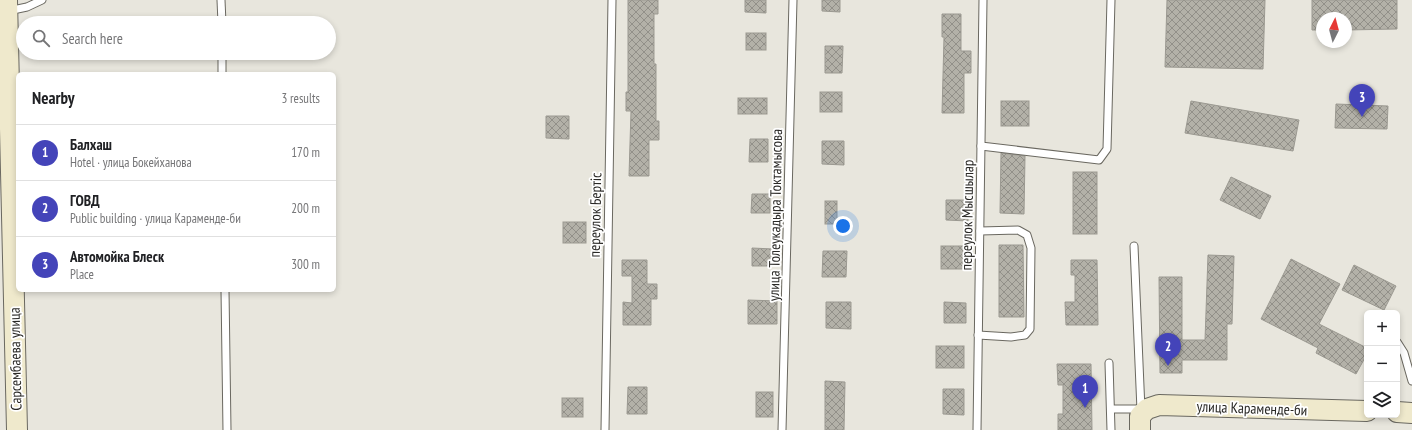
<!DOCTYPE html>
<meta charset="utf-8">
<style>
body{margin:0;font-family:"PT Sans Narrow",sans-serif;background:#f6f6f6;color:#202124}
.controls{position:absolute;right:12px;bottom:12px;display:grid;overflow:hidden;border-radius:6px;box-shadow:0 2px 6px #0003}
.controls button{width:36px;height:36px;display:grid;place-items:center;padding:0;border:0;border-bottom:1px solid #e0e0e0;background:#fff;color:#202124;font:20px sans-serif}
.compass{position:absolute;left:1316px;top:12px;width:36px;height:36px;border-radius:50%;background:#fff;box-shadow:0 2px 6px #0003;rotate:6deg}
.you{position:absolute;left:843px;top:226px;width:14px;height:14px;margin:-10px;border:3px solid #fff;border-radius:50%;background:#1a73e8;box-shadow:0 0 0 6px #1a73e833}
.badge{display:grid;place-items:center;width:26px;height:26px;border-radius:50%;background:#4444b9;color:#fff;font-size:13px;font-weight:700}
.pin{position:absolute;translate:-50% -33px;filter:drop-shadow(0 1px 2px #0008)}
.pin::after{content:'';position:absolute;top:21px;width:14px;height:12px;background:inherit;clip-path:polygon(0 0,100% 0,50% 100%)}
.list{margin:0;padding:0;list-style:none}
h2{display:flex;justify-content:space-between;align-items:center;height:52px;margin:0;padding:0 16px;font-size:17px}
h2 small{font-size:13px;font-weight:400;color:#757577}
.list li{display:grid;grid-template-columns:26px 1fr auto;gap:12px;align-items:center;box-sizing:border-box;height:56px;padding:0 16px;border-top:1px solid #e0e0e0}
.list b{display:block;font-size:15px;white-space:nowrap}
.list p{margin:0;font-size:13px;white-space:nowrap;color:#757577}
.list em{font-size:13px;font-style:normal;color:#757577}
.icon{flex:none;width:22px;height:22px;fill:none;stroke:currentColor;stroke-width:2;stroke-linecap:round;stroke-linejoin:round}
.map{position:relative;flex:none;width:1412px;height:430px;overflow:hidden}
.search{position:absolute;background:#fff;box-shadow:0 2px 6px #0003;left:16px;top:16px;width:320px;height:44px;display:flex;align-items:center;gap:10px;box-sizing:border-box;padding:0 14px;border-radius:22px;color:#757577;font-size:15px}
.panel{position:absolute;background:#fff;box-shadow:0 2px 6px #0003;left:16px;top:72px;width:320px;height:220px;border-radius:6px}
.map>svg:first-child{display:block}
</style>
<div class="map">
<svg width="1412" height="430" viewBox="0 0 1412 430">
<defs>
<pattern id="building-cross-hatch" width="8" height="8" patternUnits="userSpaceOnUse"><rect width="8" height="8" fill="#b3b1a8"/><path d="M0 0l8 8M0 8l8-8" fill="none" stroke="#929089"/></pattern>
</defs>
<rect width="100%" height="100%" fill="#e8e6dd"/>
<g fill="url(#building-cross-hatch)" stroke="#9b9991">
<path d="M628,0H658V14H654V64H656V121H659V140H649V176H629L631,111H626V92H628Z"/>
<path d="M745,0H766V13L745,12Z"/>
<path d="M822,0H840V12L822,11Z"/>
<path d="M1167,0H1265L1263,69L1165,67Z"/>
<path d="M1312,0H1397V29L1346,30V18H1322V30H1312Z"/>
<path d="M942,14H961V51H971V73H964V113H942L944,37H942Z"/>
<rect x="746" y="33" width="20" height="17"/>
<path d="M825,46H843L842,73H825Z"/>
<rect x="820" y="92" width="22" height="20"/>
<rect x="738" y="98" width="29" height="16"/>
<rect x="1001" y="101" width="28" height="25"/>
<path d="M1191,101L1299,120L1293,151L1185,133Z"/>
<path d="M1336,104L1388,106L1387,129L1335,128Z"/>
<path d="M546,116H569V139L546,138Z"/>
<path d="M750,139H768V162H749Z"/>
<path d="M822,141H844V165L822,164Z"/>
<path d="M1001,153L1025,156L1024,214L1000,213Z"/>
<rect x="1073" y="172" width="24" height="62"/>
<path d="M1231,177L1271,196L1260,219L1220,200Z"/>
<path d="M752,194H770V213H751Z"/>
<path d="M946,200H968V221L946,220Z"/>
<rect x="825" y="201" width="12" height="23"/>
<rect x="563" y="222" width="23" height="21"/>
<path d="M999,245H1023L1024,317H999Z"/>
<rect x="941" y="246" width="22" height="23"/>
<path d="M752,248L773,249L772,266H752Z"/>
<path d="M823,251H847L846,277H822Z"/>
<path d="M1208,255L1234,256L1232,324H1227V360H1182V373H1160L1159,277H1182V340H1205Z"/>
<path d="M1291,259L1340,284L1319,324L1367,348V354L1356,374L1316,353L1318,348L1261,319Z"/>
<path d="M622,260H647V284H657V299H651V325H623V302L632,303V276H622Z"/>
<path d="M1071,260H1097L1098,325H1066L1065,302H1075V275H1071Z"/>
<path d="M1354,265L1396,286L1384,310L1342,290Z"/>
<path d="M748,300L777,301V324H748Z"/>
<path d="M826,302H851V329L826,328Z"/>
<path d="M944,302L966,303V323H944Z"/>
<rect x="936" y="346" width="28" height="22"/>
<path d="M1057,364H1091L1092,430H1058V414H1063V385H1058Z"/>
<path d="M825,381L845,382L844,430H825Z"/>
<path d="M628,387H647V414H627Z"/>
<path d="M943,389H964V415L943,414Z"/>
<rect x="756" y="392" width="17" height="25"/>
<rect x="562" y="398" width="21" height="19"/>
</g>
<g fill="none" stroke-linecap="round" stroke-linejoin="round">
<g stroke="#6a6860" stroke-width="9">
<g id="lane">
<path d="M221,0L222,23"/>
<path d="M8,11L27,7L42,0"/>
<path d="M222,53V74"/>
<path d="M981,146L1099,160L1107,149L1111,0"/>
<path d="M1134,246L1141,410"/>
<path d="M225,290L227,430"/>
<path d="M978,335L1011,337L1025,335L1030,329L1031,248L1027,235L1018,230L980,231"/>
<path d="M1397,342L1404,353L1412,381"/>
<path d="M1109,363L1111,430"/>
<path d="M1111,409H1141"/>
<path d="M605,430L612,0"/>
<path d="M782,430L793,0"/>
<path d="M977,430L983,0"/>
</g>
</g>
<g stroke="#6a6860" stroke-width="22">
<g id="secondary">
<path d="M7,0L17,430"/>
<path d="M1397,412L1412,413"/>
<path d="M1140,430V416L1147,409L1159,405L1367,411"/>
</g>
</g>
<use href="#lane" stroke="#fff" stroke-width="7"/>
<use href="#secondary" stroke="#efe9cc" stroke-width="20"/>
</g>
<g text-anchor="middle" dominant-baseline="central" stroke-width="3.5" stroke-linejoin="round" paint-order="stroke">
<g font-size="15" fill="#2a2926" stroke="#fff">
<text transform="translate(595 215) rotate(-89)">переулок Бертіс</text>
<text transform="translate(775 215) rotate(-89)">улица Толеукадыра Токтамысова</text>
<text transform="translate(967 215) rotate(-89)">переулок Мысшылар</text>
<text transform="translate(15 359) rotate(-91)">Сарсембаева улица</text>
<text transform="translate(1252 408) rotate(2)">улица Караменде-би</text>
</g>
</g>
</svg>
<div class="controls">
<button>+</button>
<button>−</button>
<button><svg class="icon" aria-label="layers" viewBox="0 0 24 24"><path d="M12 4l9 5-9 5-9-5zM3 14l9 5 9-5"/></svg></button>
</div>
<svg class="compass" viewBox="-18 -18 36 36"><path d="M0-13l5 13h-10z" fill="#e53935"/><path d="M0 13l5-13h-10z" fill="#757577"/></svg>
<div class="you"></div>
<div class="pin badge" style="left:1085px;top:408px">1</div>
<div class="pin badge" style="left:1168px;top:366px">2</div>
<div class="pin badge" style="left:1362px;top:117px">3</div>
<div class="search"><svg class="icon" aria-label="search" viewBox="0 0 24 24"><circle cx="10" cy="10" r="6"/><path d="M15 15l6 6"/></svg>Search here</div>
<section class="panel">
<h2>Nearby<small>3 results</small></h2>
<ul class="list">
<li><span class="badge">1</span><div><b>Балхаш</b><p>Hotel · улица Бокейханова</p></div><em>170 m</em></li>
<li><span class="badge">2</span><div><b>ГОВД</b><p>Public building · улица Караменде-би</p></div><em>200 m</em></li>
<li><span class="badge">3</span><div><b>Автомойка Блеск</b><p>Place</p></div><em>300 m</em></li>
</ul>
</section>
</div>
